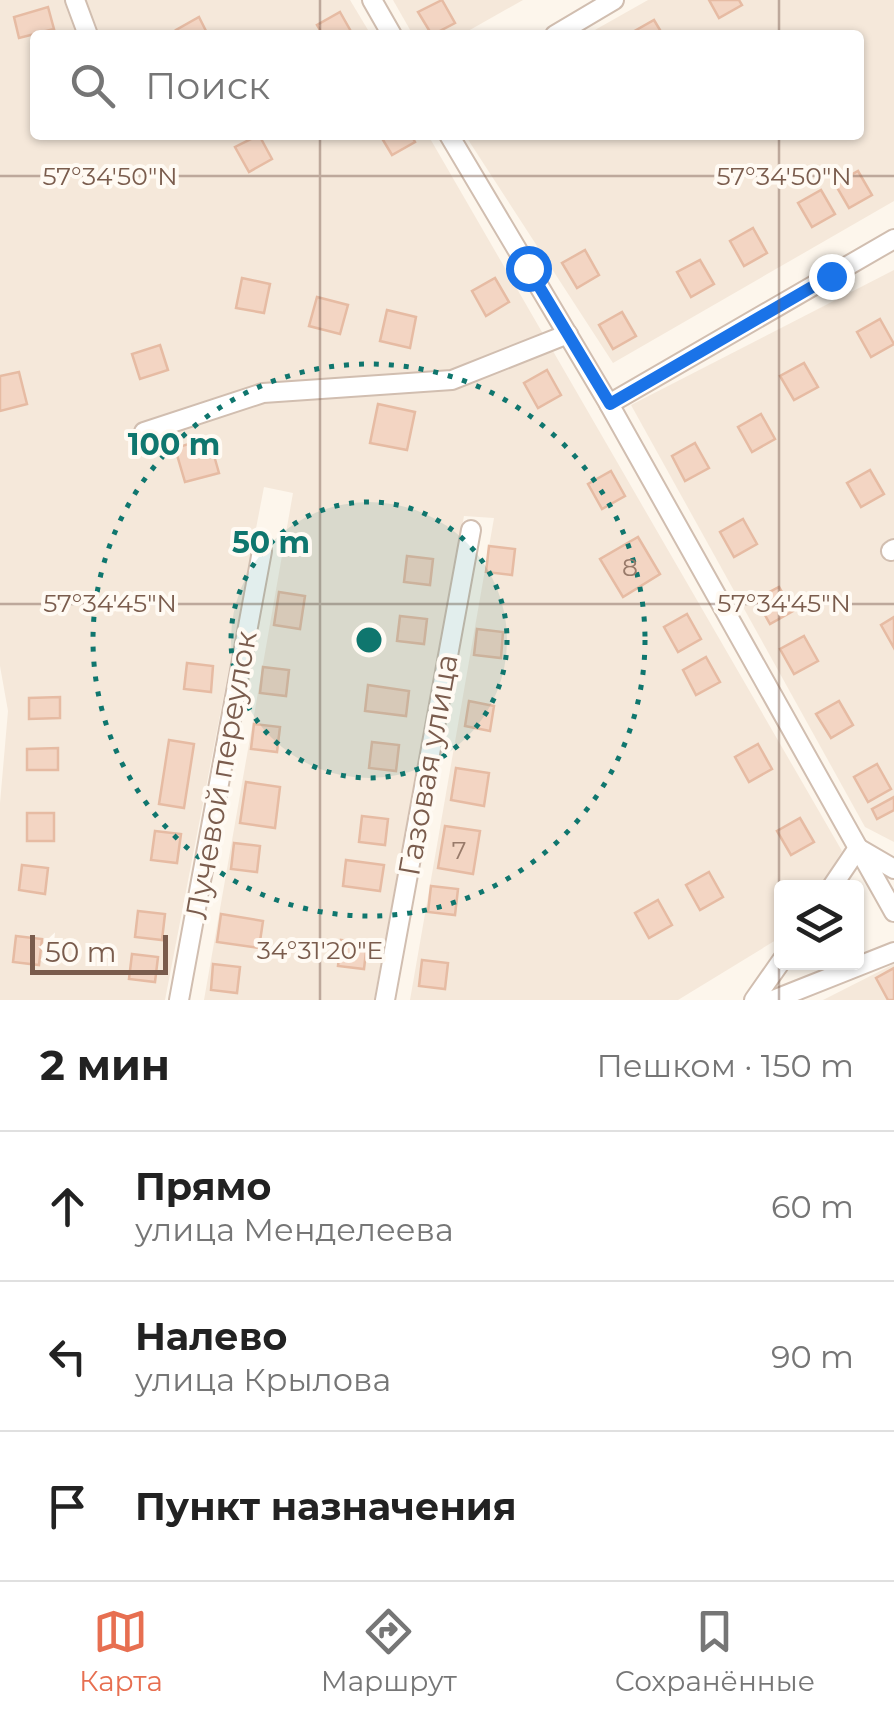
<!DOCTYPE html>
<html lang="ru">
<meta charset="utf-8">
<style>
body{margin:0;font-family:Montserrat,sans-serif;background:#f2f2f2;color:#222}
.controls{position:absolute;right:30px;bottom:30px;display:grid;overflow:hidden;border-radius:10px;box-shadow:0 2px 8px #0004}
.controls button{width:90px;height:90px;display:grid;place-items:center;padding:0;border:0;border-bottom:2px solid #e0e0e0;background:#fff;color:#222;font:50px sans-serif}
.scale{position:absolute;left:30px;bottom:25px;width:138px;box-sizing:border-box;padding-left:10px;border:5px solid #7a5c4d;border-top:0;font-size:28px;line-height:35px;white-space:nowrap;color:#7a5c4d;-webkit-text-stroke:8px #fffaf3;paint-order:stroke}
.stop{position:absolute;width:30px;height:30px;margin:-22px;border:8px solid #1a73e8;border-radius:50%;background:#fff}
.stop.end{background:#1a73e8;border-color:#fff;box-shadow:0 2px 10px #0008}
.list{margin:0;padding:0;list-style:none}
h2{display:flex;justify-content:space-between;align-items:center;height:130px;margin:0;padding:0 40px;font-size:42px}
h2 small{font-size:32px;font-weight:400;color:#767676}
.list li{display:grid;grid-template-columns:65px 1fr auto;gap:30px;align-items:center;box-sizing:border-box;height:150px;padding:0 40px;border-top:2px solid #e0e0e0}
.list b{display:block;font-size:38px;white-space:nowrap}
.list p{margin:0;font-size:32px;white-space:nowrap;color:#767676}
.list em{font-size:32px;font-style:normal;color:#767676}
.icon{flex:none;width:55px;height:55px;fill:none;stroke:currentColor;stroke-width:2;stroke-linecap:round;stroke-linejoin:round}
.map{position:relative;flex:none;width:894px;height:1000px;overflow:hidden}
.search{position:absolute;background:#fff;box-shadow:0 2px 8px #0004;left:30px;right:30px;top:30px;height:110px;display:flex;align-items:center;gap:25px;box-sizing:border-box;padding:0 35px;border-radius:10px;color:#767676;font-size:38px}
.sheet{height:580px;background:#fff}
nav{display:flex;justify-content:space-around;align-items:center;box-sizing:border-box;height:140px;border-top:2px solid #e0e0e0;background:#fff;font-size:28px;color:#767676}
nav a{display:grid;justify-items:center;gap:5px}
nav .on{color:#e76f51}
.map>svg:first-child{display:block}
</style>
<div class="map">
<svg width="894" height="1000" viewBox="0 0 894 1000">
<rect width="100%" height="100%" fill="#fdf6ec"/>
<g fill="#f5e8da">
<path d="M0,0H350L371,35H35V135H428L842,851L820,887L782,888L781,937L678,1000H410L494,518L464,516L374,1000H204L293,493L264,487L165,1000H0V803L8,711L0,666Z"/>
<path d="M393,0H523L461,35H413Z"/>
<path d="M648,0H894V201L613,363L465,135H859V35H586Z"/>
<path d="M894,270V842L865,827L631,405Z"/>
<path d="M894,964V1000H823Z"/>
</g>
<g fill="#f3d5c3" stroke="#e6bba3" stroke-width="2.5">
<path d="M442,0L455,23L432,35L418,12Z"/>
<path d="M709,0H739L742,5L719,18Z"/>
<path d="M48,7L54,29L19,38L14,17Z"/>
<path d="M340,12L353,35H323L317,25Z"/>
<path d="M199,17L208,35H179L176,30Z"/>
<path d="M654,20L663,35H632L631,33Z"/>
<path d="M259,135L272,159L249,172L235,147Z"/>
<path d="M380,135H411L415,142L392,155Z"/>
<path d="M858,171L872,195L849,208L835,184Z"/>
<path d="M821,190L835,214L812,227L798,203Z"/>
<path d="M753,228L767,253L744,266L730,241Z"/>
<path d="M585,250L599,275L577,288L562,263Z"/>
<path d="M700,260L714,284L691,297L677,272Z"/>
<path d="M242,278L270,284L264,313L236,308Z"/>
<path d="M495,278L509,302L486,316L472,291Z"/>
<path d="M317,297L348,305L340,334L309,326Z"/>
<path d="M387,310L416,317L410,348L380,341Z"/>
<path d="M622,312L636,336L613,349L599,325Z"/>
<path d="M880,319L894,344L871,357L857,332Z"/>
<path d="M160,345L168,370L140,379L132,354Z"/>
<path d="M804,363L818,387L794,400L780,376Z"/>
<path d="M547,370L561,395L538,408L524,383Z"/>
<path d="M19,372L27,404L0,411V376Z"/>
<path d="M378,404L415,412L407,450L370,443Z"/>
<path d="M761,414L775,439L752,452L738,427Z"/>
<path d="M209,438L219,473L185,482L175,448Z"/>
<path d="M695,443L709,468L685,481L672,456Z"/>
<path d="M870,470L884,494L861,507L847,483Z"/>
<path d="M611,471L625,496L602,509L588,484Z"/>
<path d="M743,519L757,544L734,557L720,532Z"/>
<path d="M638,537L660,574L623,597L600,559Z"/>
<path d="M489,546L515,549L512,575L486,572Z"/>
<path d="M407,556L433,559L430,585L404,582Z"/>
<path d="M779,587L793,611L770,624L756,599Z"/>
<path d="M279,592L305,596L300,629L274,625Z"/>
<path d="M687,614L701,639L678,652L664,627Z"/>
<path d="M400,616L427,619L424,644L397,641Z"/>
<path d="M894,617V648L881,625Z"/>
<path d="M477,629L503,632L501,658L474,655Z"/>
<path d="M804,636L818,661L794,674L780,649Z"/>
<path d="M706,657L720,682L696,695L683,670Z"/>
<path d="M187,663L213,666L211,692L184,689Z"/>
<path d="M263,667L289,670L286,696L260,693Z"/>
<path d="M368,685L409,691L406,716L365,711Z"/>
<path d="M60,697V718L29,719V698Z"/>
<path d="M469,701L494,706L490,731L465,726Z"/>
<path d="M839,701L853,725L831,738L816,714Z"/>
<path d="M254,724L280,727L277,752L251,749Z"/>
<path d="M169,740L194,744L184,808L159,804Z"/>
<path d="M372,742L399,745L396,771L369,768Z"/>
<path d="M758,744L772,769L749,782L735,757Z"/>
<path d="M58,748V770H27V749Z"/>
<path d="M877,764L891,789L868,802L854,777Z"/>
<path d="M456,768L489,773L484,806L451,800Z"/>
<path d="M246,782L280,787L275,828L240,823Z"/>
<path d="M894,797V810L877,819L872,809Z"/>
<rect x="27" y="813" width="27" height="28"/>
<path d="M362,816L388,819L385,845L359,842Z"/>
<path d="M800,818L814,842L791,855L777,831Z"/>
<path d="M445,826L480,831L473,874L438,868Z"/>
<path d="M155,831L181,834L177,863L151,860Z"/>
<path d="M234,843L260,846L257,872L231,869Z"/>
<path d="M346,860L384,865L380,891L343,886Z"/>
<path d="M22,865L48,868L45,894L19,890Z"/>
<path d="M709,872L723,897L700,910L686,885Z"/>
<path d="M431,886L458,889L455,915L428,912Z"/>
<path d="M658,900L672,925L649,938L635,913Z"/>
<path d="M138,911L165,914L162,940L135,937Z"/>
<path d="M221,914L263,921L259,948L217,942Z"/>
<path d="M16,936L42,939L39,965L13,962Z"/>
<path d="M341,940L367,943L364,969L338,966Z"/>
<path d="M132,954L158,957L155,982L129,979Z"/>
<path d="M422,960L448,963L445,989L419,986Z"/>
<path d="M213,964L240,967L237,993L211,990Z"/>
<path d="M894,968V1000H888L876,978Z"/>
</g>
<g fill="none" stroke-linecap="round" stroke-linejoin="round">
<g stroke="#d1beb0" stroke-width="22">
<g id="minor">
<path d="M75,0L88,35"/>
<path d="M372,0L392,35"/>
<path d="M555,35L614,0"/>
<path d="M449,135L609,404L894,912"/>
<path d="M609,404L894,239"/>
<path d="M144,432L263,393L452,380L568,334"/>
<path d="M891,551L894,549"/>
<path d="M831,888L858,848L894,869"/>
<path d="M179,1000L262,551"/>
<path d="M385,1000L471,530"/>
<path d="M754,1000L782,960"/>
<path d="M773,1000L894,952"/>
</g>
</g>
<use href="#minor" stroke="#fff" stroke-width="18"/>
</g>
<g fill="none" stroke-linecap="round" stroke-linejoin="round">
<path stroke="#1a73e8" stroke-width="12" d="M528,268L610,404L831,276"/>
</g>
<path fill="none" stroke="#7a5c4d" stroke-width="2.5" stroke-opacity="0.45" d="M320,0V35M779,0V35M320,135V1000M779,135V1000M0,176H894M0,604H894"/>
<circle cx="369" cy="640" r="138" fill="#0f766e" fill-opacity=".12"/>
<g fill="none" stroke="#0f766e" stroke-width="5" stroke-dasharray="5 10">
<circle cx="369" cy="640" r="138"/>
<circle cx="369" cy="640" r="276"/>
</g>
<g text-anchor="middle" dominant-baseline="central" stroke-width="8" stroke-linejoin="round" paint-order="stroke">
<g font-size="25" fill="#987a6a">
<text x="630" y="567">8</text>
<text x="459" y="850">7</text>
</g>
<g font-size="30" fill="#7a5c4d" stroke="#fffaf3">
<text transform="translate(428 765) rotate(-80)">Газовая улица</text>
<text transform="translate(221 775) rotate(-80)">Лучевой переулок</text>
</g>
</g>
<g font-size="25" text-anchor="middle" fill="#7a5c4d" stroke="#fffaf3" stroke-width="8" stroke-linejoin="round" paint-order="stroke">
<text x="110" y="185">57°34'50"N</text>
<text x="784" y="185">57°34'50"N</text>
<text x="110" y="612">57°34'45"N</text>
<text x="784" y="612">57°34'45"N</text>
<text x="320" y="959">34°31'20"E</text>
</g>
<circle cx="369" cy="640" r="15" fill="#0f766e" stroke="#fffaf3" stroke-width="5"/>
<g font-size="30" text-anchor="middle" font-weight="bold" fill="#0f766e" stroke="#fffaf3" stroke-width="8" stroke-linejoin="round" paint-order="stroke">
<text x="174" y="455">100 m</text>
<text x="271" y="553">50 m</text>
</g>
</svg>
<div class="controls">
<button><svg class="icon" aria-label="layers" viewBox="0 0 24 24"><path d="M12 4l9 5-9 5-9-5zM3 14l9 5 9-5"/></svg></button>
</div>
<div class="scale">50 m</div>
<div class="stop" style="left:528px;top:268px"></div>
<div class="stop end" style="left:831px;top:276px"></div>
<div class="search"><svg class="icon" aria-label="search" viewBox="0 0 24 24"><circle cx="10" cy="10" r="6"/><path d="M15 15l6 6"/></svg>Поиск</div>
</div>
<section class="sheet">
<h2>2 мин<small>Пешком · 150 m</small></h2>
<ul class="list">
<li><svg class="icon" aria-label="ahead" viewBox="0 0 24 24"><path d="M12 20V5M6 11l6-6 6 6"/></svg><div><b>Прямо</b><p>улица Менделеева</p></div><em>60 m</em></li>
<li><svg class="icon" aria-label="left" viewBox="0 0 24 24"><path d="M17 20v-9H6M10 6l-5 5 5 5"/></svg><div><b>Налево</b><p>улица Крылова</p></div><em>90 m</em></li>
<li><svg class="icon" aria-label="arrive" viewBox="0 0 24 24"><path d="M6 21V4h12l-3 4 3 4H6"/></svg><div><b>Пункт назначения</b></div></li>
</ul>
</section>
<nav>
<a class="on"><svg class="icon" aria-label="map" viewBox="0 0 24 24"><path d="M3 6l6-2 6 2 6-2v14l-6 2-6-2-6 2zM9 4v14M15 6v14"/></svg>Карта</a>
<a><svg class="icon" aria-label="directions" viewBox="0 0 24 24"><path d="M12 3l9 9-9 9-9-9zM9 14v-3h6M13 9l2 2-2 2"/></svg>Маршрут</a>
<a><svg class="icon" aria-label="saved" viewBox="0 0 24 24"><path d="M7 4h10v16l-5-4-5 4z"/></svg>Сохранённые</a>
</nav>
